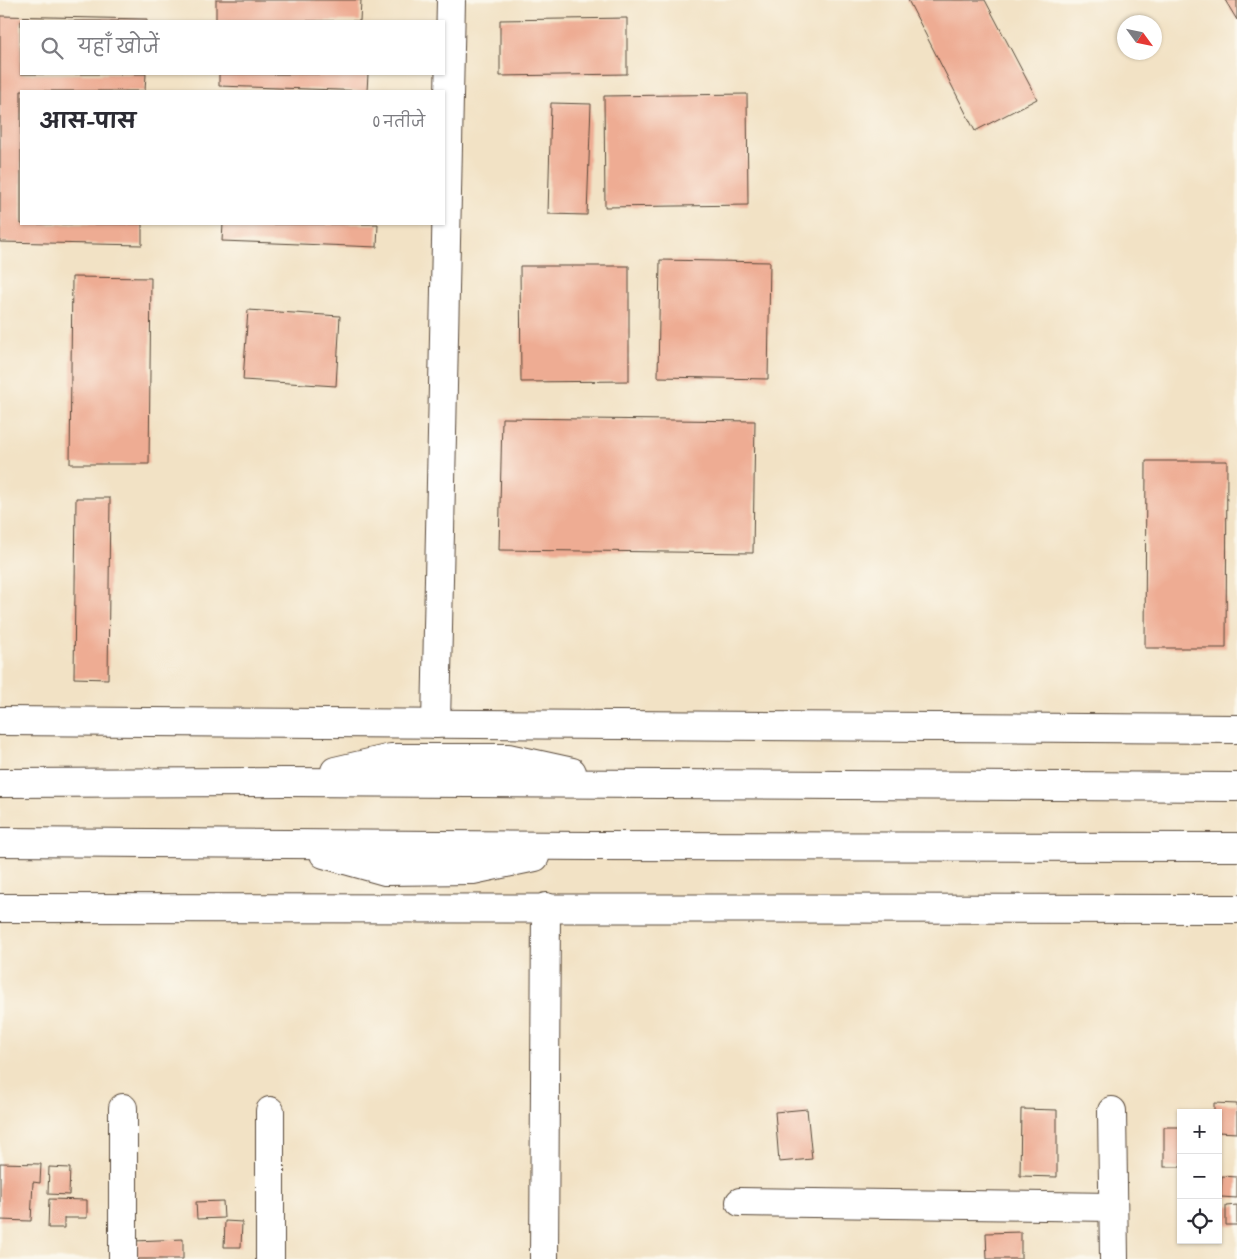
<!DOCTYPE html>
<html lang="hi">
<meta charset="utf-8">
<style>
body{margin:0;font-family:"Patrick Hand","Playpen Sans Deva",sans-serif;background:#f7f7f7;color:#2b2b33}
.controls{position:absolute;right:15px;bottom:15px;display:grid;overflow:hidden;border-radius:0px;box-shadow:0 1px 4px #0004}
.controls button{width:45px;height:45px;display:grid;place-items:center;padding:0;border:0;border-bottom:1px solid #e1e1e2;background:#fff;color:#2b2b33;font:25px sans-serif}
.compass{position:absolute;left:1117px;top:15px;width:45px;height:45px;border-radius:50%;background:#fff;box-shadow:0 1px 4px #0004;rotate:123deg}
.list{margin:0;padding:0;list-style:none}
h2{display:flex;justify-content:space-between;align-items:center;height:65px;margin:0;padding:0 20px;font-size:21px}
h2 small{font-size:16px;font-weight:400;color:#7c7c81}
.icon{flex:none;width:28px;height:28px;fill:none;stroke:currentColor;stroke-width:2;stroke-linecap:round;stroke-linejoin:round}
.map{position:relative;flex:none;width:1237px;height:1259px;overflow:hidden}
.search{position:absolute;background:#fff;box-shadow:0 1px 4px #0004;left:20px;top:20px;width:425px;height:55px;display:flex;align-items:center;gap:12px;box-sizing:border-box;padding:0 18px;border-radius:0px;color:#7c7c81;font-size:19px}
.panel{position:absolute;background:#fff;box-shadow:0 1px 4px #0004;left:20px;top:90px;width:425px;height:135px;border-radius:0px}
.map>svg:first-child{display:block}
</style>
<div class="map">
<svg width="1237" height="1259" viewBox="0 0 1237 1259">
<rect width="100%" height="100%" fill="#fbf7ec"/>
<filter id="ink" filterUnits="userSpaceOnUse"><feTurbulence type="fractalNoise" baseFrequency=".02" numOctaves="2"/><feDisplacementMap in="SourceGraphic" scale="10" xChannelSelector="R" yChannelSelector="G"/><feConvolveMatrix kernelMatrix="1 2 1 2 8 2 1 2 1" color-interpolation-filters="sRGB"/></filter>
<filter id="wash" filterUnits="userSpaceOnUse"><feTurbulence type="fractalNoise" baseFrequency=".0096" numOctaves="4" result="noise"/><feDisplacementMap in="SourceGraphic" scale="20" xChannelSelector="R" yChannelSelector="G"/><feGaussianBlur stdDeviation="1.12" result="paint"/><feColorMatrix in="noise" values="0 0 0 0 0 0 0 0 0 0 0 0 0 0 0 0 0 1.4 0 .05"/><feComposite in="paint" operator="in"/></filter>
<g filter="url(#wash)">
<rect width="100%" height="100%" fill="#f2e2c5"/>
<g id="blocks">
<g fill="#eeac93">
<path d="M216,0H361L360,21H216Z"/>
<path d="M908,0H985L1037,99L975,131Z"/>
<path d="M1225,0H1237V20Z"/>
<path d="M0,16L147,19V21H21V74H146L145,91H21V224H142V245L0,242Z"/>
<path d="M627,18V74L500,76V20Z"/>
<path d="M219,74H368L367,91L219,86Z"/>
<path d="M747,94L748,205L605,207L604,96Z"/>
<path d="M551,103L591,104L587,215L548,214Z"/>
<path d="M223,224H378L377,247L222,241Z"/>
<path d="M660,260L770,262L768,379L658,377Z"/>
<path d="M520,266H629V381L521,382Z"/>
<path d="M72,277L151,278L149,464H70Z"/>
<path d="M248,310L340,316L336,386L243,380Z"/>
<path d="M502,418L755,421L753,553L499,550Z"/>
<path d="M1146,461H1227L1226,648H1145Z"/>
<path d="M76,498H110L108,679L74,678Z"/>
<path d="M1214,1103L1237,1104V1133L1218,1132V1113H1214Z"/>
<path d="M807,1109L812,1159L779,1162L775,1112Z"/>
<path d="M1021,1109L1057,1110V1177L1020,1176Z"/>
<rect x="1164" y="1127" width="17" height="40"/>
<path d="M0,1163L41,1164L40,1183L33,1182L31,1221L0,1220Z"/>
<path d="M49,1167L70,1168L69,1195L48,1194Z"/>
<path d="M1222,1176L1237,1177V1198L1221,1197Z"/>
<path d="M49,1199L87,1200V1218H64V1228H48Z"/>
<path d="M223,1201L224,1218L197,1219L196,1202Z"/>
<path d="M1237,1205V1225H1226V1206Z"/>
<path d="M225,1221L242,1222L241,1247H224Z"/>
<path d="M1021,1232V1259H987L986,1233Z"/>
<path d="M183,1239V1259H134V1241Z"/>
</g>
</g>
</g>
<g filter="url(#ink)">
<use href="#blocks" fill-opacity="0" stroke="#564637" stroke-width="1"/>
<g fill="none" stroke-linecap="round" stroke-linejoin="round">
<g stroke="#564637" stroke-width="30">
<g id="minor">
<path d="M0,721L1237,729"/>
<path d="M436,724L451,0"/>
<path d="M335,771L391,758H508L572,772"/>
<path d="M0,783L285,782L1237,787"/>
<path d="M0,842L591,846L1237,847"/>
<path d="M324,854L385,871L473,870L535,857"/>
<path d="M0,908L1237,909"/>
<path d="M123,1108V1259"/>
<path d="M270,1111V1259"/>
<path d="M1112,1111L1114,1259"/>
<path d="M740,1202L1113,1207"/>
<path d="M544,1259L546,907"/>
</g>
</g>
<use href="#minor" stroke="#fff" stroke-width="28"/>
</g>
</g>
</svg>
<div class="controls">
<button>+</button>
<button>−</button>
<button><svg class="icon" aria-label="locate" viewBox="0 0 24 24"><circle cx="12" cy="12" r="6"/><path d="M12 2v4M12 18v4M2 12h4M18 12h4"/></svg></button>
</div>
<svg class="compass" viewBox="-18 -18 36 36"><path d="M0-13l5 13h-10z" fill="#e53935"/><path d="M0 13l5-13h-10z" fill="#7c7c81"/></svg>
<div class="search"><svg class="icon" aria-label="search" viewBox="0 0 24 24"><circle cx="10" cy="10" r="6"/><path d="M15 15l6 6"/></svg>यहाँ खोजें</div>
<section class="panel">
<h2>आस-पास<small>0 नतीजे</small></h2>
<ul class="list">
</ul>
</section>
</div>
